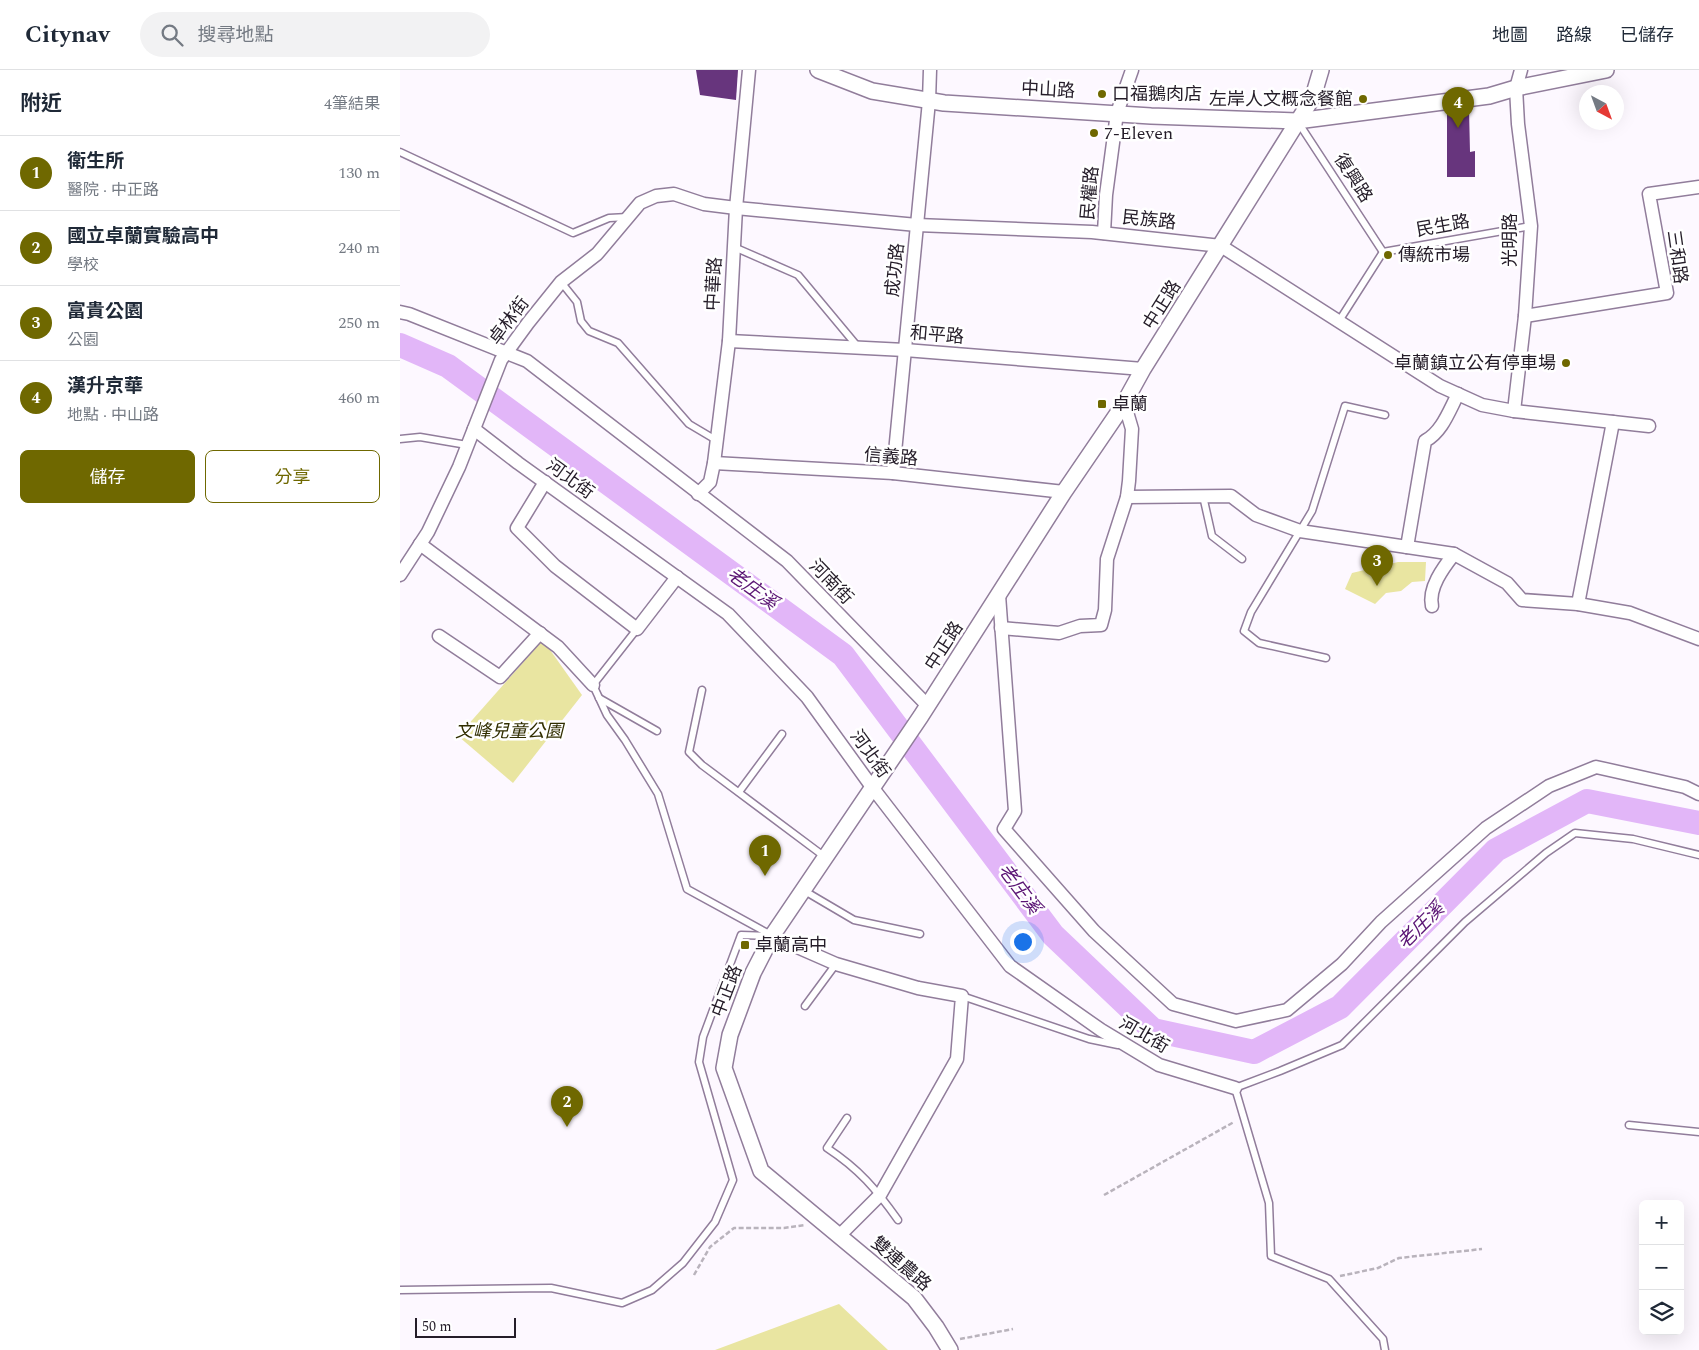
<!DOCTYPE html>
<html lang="zh-TW">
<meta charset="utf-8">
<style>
body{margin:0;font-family:Spectral,"Noto Sans TC",serif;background:#f2f2f3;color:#1f2937}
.controls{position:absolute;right:15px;bottom:15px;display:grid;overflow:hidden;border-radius:8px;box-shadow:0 5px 20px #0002}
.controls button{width:45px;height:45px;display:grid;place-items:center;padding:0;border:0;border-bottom:1px solid #e0e1e3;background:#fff;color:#1f2937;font:25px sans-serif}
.compass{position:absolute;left:1179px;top:15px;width:45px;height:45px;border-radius:50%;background:#fff;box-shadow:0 5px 20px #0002;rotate:139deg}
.scale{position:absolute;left:15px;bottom:12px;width:101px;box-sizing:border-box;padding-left:5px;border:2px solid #251d29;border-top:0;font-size:14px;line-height:18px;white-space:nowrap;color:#251d29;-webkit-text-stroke:4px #fff;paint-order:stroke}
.you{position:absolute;left:622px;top:871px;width:18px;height:18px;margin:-12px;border:4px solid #fff;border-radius:50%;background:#1a73e8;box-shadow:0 0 0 8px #1a73e833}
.badge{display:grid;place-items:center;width:32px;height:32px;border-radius:50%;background:#6f6800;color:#fff;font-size:16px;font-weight:700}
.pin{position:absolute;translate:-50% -41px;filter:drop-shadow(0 1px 2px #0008)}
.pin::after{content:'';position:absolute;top:26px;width:18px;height:15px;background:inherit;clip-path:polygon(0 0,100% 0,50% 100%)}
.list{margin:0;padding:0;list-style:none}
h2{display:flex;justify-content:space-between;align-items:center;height:65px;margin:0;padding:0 20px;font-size:21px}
h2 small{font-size:16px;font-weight:400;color:#747a83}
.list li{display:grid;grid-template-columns:32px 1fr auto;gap:15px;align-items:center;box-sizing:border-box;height:75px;padding:0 20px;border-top:1px solid #e0e1e3}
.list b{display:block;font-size:19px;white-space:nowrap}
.list p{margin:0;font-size:16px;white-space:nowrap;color:#747a83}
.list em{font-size:16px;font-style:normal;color:#747a83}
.actions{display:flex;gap:10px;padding:15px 20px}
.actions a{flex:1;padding:11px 0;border:1px solid #6f6800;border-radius:8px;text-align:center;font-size:18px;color:#6f6800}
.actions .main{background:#6f6800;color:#fff}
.icon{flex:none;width:28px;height:28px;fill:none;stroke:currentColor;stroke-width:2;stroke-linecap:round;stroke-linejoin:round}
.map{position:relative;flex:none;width:1299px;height:1280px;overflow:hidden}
header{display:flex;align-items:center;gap:30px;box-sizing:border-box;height:70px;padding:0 25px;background:#fff;border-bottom:1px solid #e0e1e3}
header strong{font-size:24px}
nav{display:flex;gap:28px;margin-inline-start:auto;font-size:18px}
.search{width:350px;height:45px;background:#f2f2f3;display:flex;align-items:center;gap:12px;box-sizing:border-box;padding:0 18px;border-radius:28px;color:#747a83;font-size:19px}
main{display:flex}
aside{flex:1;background:#fff}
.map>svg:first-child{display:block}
</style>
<header>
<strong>Citynav</strong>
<div class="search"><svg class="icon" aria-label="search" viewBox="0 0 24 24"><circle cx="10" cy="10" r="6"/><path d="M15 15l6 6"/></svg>搜尋地點</div>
<nav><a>地圖</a><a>路線</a><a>已儲存</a></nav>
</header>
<main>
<aside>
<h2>附近<small>4筆結果</small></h2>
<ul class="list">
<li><span class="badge">1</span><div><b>衛生所</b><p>醫院 · 中正路</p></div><em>130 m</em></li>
<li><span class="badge">2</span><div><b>國立卓蘭實驗高中</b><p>學校</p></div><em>240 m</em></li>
<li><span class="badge">3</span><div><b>富貴公園</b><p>公園</p></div><em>250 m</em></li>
<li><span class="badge">4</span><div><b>漢升京華</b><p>地點 · 中山路</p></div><em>460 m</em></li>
</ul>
<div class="actions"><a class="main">儲存</a><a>分享</a></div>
</aside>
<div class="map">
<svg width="1299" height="1280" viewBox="0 0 1299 1280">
<rect width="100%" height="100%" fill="#fdf8ff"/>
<g fill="#e9e5a1">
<path d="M998,492H1026L1025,511L1012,512L1001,521L986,523L975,534L945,519L952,503Z"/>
<path d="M143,570L182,625L113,713L58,666Z"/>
<path d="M439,1234L488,1280H315Z"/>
</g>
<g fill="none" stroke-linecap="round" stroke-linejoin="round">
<path stroke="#e2b6f8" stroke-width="24" d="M0,275L48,296L443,585L653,865L753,960L854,982L940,937L1096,780L1187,731L1299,753"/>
</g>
<g fill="#67357d">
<path d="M296,0H338L336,30L300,25Z"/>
<path d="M1069,38L1070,82L1075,81V107H1047V41Z"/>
</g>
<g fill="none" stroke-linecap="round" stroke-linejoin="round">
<g stroke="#917d9b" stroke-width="9">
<g id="service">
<path d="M898,52L983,182"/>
<path d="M0,82L173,163L209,148L228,147"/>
<path d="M334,177L398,205L458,277"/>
<path d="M161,212L177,232L181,251L189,261L218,273L289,354L316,370"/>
<path d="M939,251L983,182L1131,156"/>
<path d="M0,369L20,367L67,375"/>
<path d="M803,426L812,466L842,489"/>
<path d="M237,559L193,615L207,645L225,670L258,724L287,819L371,865"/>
<path d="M926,588L859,573L844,561L851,542L912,441L945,336L985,345"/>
<path d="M302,620L289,682L302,695L425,787"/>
<path d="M199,628L257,661"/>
<path d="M339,722L382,664"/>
<path d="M403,820L454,850L520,864"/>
<path d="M562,926L689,969L718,975"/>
<path d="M405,936L436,894"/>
<path d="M447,1048L427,1078C459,1099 476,1119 498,1150"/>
<path d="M1229,1055L1299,1062"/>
<path d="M0,1220L151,1218L222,1233L252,1220L283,1193L315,1152L333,1110L299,992L303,967L341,865L370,866"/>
<path d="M985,1280L983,1269L929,1209L871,1186L869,1133L835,1018L880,1001L942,975L1065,852L1146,783L1175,763L1233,769L1299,785"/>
</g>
</g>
<g stroke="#917d9b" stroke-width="15">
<g id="minor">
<path d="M704,163L706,125L717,43L732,0"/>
<path d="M0,242L9,244L127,291L387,491L528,636"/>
<path d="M1125,246L1267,223L1249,124L1299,117"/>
<path d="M329,271L505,280L743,299"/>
<path d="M1114,341L1125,246L1131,156L1118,54L1116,18L1121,0"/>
<path d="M74,359L118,393L328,544L407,627L472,717L610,896L701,960L759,995L835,1018"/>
<path d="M314,393L493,403L664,422"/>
<path d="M493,403L529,31L530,0"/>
<path d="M145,412L117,458L155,496L237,559L277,507"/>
<path d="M298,424L310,412L314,393L329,271L336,138L349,0"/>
<path d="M727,427L831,426L856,445L900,461L1054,484L1107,513L1122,530L1178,534L1230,543L1299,569"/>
<path d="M20,474L158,577L193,615"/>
<path d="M1007,477L1025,371C1042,362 1049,341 1058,324"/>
<path d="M0,505L28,462L59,397L101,290L128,253L161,212L197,184L240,133L256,126L274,124L304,134L336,138L517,155L692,162L821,176L1040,316L1082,335L1114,341L1249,356"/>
<path d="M599,525L615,741L604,759L694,861L773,934L836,951L887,940L942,894L981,852L1086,758L1149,716L1196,697L1285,717L1299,724"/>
<path d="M1178,534L1213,352"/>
<path d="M1032,536C1028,518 1043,498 1054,484"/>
<path d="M601,558L659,563L680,556L701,555L705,540L707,489L727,427L729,411L732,359L727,342L722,337"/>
<path d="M39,566L100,607L140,563"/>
<path d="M372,866L436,894L518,918L562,926L557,989L480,1125L439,1166"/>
</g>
</g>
<g stroke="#917d9b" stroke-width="18">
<g id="tertiary">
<path d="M418,0L472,21L544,33L751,46L897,51L1089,26L1116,18L1206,0"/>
<path d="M550,1280L536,1257L514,1228L361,1101L324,998L330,965L353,903L372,866L521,646L664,422L722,337L743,299L913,27L921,0"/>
</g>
</g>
<g stroke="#b9b3bc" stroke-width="2.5" stroke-dasharray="5 2.5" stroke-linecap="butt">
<path d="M704,1125L834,1052"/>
<path d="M294,1205L310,1177L334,1158H384L405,1155"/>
<path d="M940,1206L978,1198L999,1188L1082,1179"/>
<path d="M560,1269L613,1259"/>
</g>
<use href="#service" stroke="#fff" stroke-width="6"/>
<use href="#minor" stroke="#fff" stroke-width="12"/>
<use href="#tertiary" stroke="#fff" stroke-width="15"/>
</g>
<g fill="#6f6800" stroke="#fff" stroke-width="2">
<circle cx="702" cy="24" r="5"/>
<circle cx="963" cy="29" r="5"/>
<circle cx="694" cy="63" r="5"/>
<circle cx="988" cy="185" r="5"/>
<circle cx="1166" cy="293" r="5"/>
<rect x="697" y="329" width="10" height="10" rx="2.5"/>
<rect x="340" y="870" width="10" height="10" rx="2.5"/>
</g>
<g text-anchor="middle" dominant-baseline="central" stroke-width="5" stroke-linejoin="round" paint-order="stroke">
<g font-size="18" fill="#251d29" stroke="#fff">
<text transform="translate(648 20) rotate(3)">中山路</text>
<text transform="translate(953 108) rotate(57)">復興路</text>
<text transform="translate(690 123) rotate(-85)">民權路</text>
<text transform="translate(749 150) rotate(6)">民族路</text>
<text transform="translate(1043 156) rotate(-10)">民生路</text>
<text transform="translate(1110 170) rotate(-90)">光明路</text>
<text transform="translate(1277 187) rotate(82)">三和路</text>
<text transform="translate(495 200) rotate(-84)">成功路</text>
<text transform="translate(314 214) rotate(-87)">中華路</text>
<text transform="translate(762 235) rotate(-58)">中正路</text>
<text transform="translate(109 251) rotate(-53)">卓林街</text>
<text transform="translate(537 265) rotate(5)">和平路</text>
<text transform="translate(491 387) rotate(5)">信義路</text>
<text transform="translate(170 409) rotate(36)">河北街</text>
<text transform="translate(431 512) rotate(46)">河南街</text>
<text transform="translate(544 576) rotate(-57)">中正路</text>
<text transform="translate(470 684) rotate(54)">河北街</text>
<text transform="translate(327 921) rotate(-69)">中正路</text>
<text transform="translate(744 965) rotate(30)">河北街</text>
<text transform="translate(501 1194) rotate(41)">雙連農路</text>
</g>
<g font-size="18" fill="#251d29" stroke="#fff" text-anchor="start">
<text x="712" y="24">口福鵝肉店</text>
<text x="953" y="29" text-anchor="end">左岸人文概念餐館</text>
<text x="704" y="63">7-Eleven</text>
<text x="998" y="185">傳統市場</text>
<text x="1156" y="293" text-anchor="end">卓蘭鎮立公有停車場</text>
<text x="712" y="334">卓蘭</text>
<text x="355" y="875">卓蘭高中</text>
</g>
<g font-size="18" font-style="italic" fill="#312e00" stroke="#fff">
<text x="109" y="661">文峰兒童公園</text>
</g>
<g font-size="19" font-style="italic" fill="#5a1474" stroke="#fff">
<text transform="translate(352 519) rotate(36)">老庄溪</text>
<text transform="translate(619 819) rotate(53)">老庄溪</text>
<text transform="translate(1021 856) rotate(-45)">老庄溪</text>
</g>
</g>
</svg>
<div class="controls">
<button>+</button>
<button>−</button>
<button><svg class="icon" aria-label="layers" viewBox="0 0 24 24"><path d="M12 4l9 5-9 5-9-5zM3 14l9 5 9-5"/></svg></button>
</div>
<svg class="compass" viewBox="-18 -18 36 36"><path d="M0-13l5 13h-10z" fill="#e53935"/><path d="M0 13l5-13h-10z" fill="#747a83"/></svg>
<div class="scale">50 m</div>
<div class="you"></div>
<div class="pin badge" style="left:365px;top:806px">1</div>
<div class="pin badge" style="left:167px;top:1057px">2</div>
<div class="pin badge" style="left:977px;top:516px">3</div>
<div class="pin badge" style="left:1058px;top:58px">4</div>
</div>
</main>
